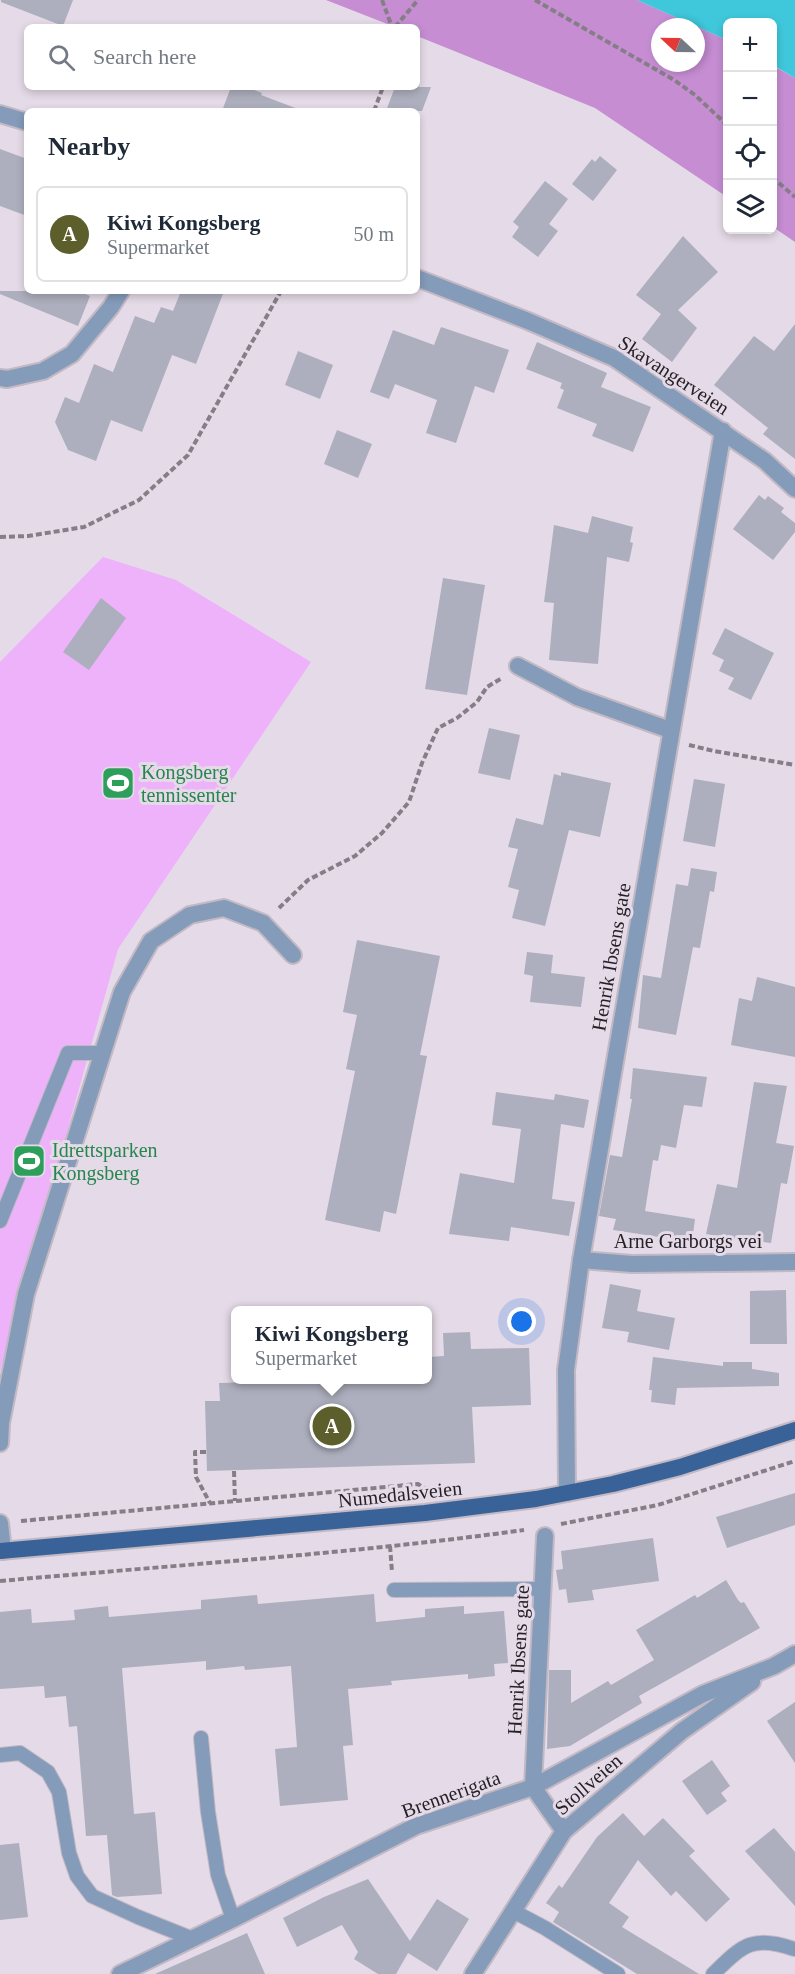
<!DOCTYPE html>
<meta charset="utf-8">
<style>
body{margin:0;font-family:"Times New Roman",serif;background:#f2f2f3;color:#1f2937}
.controls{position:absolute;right:18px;top:18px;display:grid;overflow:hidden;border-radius:9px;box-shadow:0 3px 9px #0003}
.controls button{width:54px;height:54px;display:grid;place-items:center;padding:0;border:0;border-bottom:2px solid #e0e1e3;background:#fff;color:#1f2937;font:30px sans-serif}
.compass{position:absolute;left:651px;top:18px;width:54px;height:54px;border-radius:50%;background:#fff;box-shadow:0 3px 9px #0003;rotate:292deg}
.you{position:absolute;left:522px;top:1322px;width:21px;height:21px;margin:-15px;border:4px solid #fff;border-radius:50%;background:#1a73e8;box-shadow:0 0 0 9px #1a73e833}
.badge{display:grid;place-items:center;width:39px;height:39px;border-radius:50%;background:#5c5e2b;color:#fff;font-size:20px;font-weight:700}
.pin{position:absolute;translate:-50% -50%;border:3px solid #fff;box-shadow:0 2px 6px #0006}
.popup{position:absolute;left:231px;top:1306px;width:201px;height:78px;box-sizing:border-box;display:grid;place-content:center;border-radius:9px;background:#fff;filter:drop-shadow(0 2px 4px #0005);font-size:20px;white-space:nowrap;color:#747a83}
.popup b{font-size:22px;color:#1f2937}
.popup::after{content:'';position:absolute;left:50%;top:100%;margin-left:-12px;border:12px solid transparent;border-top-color:#fff}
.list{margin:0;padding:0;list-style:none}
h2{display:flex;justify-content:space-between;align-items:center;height:78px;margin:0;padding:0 24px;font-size:26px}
h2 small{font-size:20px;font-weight:400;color:#747a83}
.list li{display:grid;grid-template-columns:39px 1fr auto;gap:18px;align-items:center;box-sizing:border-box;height:96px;margin:0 12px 12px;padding:0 12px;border:2px solid #e0e1e3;border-radius:9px}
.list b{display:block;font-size:22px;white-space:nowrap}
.list p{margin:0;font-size:20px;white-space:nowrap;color:#747a83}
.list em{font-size:20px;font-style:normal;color:#747a83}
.icon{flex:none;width:33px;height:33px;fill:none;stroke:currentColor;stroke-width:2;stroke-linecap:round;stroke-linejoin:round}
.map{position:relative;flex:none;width:795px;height:1974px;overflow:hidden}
.search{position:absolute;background:#fff;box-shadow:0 3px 9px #0003;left:24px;top:24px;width:396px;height:66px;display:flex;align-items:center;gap:15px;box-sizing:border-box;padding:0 21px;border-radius:9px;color:#747a83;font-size:22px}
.panel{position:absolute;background:#fff;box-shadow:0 3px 9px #0003;left:24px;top:108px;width:396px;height:186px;border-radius:9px}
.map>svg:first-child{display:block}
</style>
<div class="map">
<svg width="795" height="1974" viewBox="0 0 795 1974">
<rect width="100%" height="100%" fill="#e5dae7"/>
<path fill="#edb2fa" d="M103,557L176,580L311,662L118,949L0,1372V662Z"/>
<g fill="#c68dd3" fill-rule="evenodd">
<path d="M326,0H637L727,40V197L595,108L417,36V27H395ZM660,27H696V63H660Z"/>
<path d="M772,65L795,78V242L773,227Z"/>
</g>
<path fill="#3fc8db" d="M637,0H795V78L773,65L772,22H728L727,40Z"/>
<g fill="#adafbe">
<path d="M1,0H73L63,26L1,2Z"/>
<path d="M231,87H246L262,93L261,95L298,109L297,111H222Z"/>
<path d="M395,87H431L422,111H386Z"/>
<path d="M0,149L27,159V216L0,206Z"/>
<path d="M600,156L617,170L593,201L572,184L592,159L595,162Z"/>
<path d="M545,181L568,199L549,224L558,231L538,257L512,237L519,227L513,222Z"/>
<path d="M683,236L718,272L678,310L697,328L672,362L642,339L661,314L636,295Z"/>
<path d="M0,291H78L90,296L78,326L0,294Z"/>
<path d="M181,291H224L196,364L172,355L142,432L111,420L96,461L68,450L55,422L65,397L79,403L94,364L113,372L135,316L154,323L161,307L173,311Z"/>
<path d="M795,324V459L763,434L768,428L714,385L754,336L774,351Z"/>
<path d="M441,327L509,350L494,393L475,386L456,443L426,433L437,400L395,384L389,399L370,392L393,330L434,345Z"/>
<path d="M537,342L607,373L601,387L651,407L633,452L592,436L597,424L557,408L564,390L560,388L562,383L526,369Z"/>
<path d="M298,351L333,365L320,399L285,385Z"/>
<path d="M337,430L372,444L358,478L324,464Z"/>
<path d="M759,495L765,500L768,496L784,508L781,512L795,523V532L773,560L733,529Z"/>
<path d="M592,516L633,527L630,542L633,543L629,562L607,557L598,664L549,660L554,603L544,602L554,525L588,533Z"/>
<path d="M443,578L485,585L467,695L425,689Z"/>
<path d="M101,598L126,618L89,670L63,652Z"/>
<path d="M725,628L774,653L751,700L728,689L734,678L719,671L724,660L712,654Z"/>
<path d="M489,728L520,735L510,780L478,773Z"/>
<path d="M561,772L611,783L600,837L569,830L545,926L512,918L519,890L508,887L518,849L508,847L516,818L543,825L554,774L561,776Z"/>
<path d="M694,779L725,784L715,847L683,841Z"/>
<path d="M691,868L717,872L714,892L710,891L700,948L693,947L676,1035L638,1028L643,975L661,978L676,884L688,886Z"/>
<path d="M357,940L440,956L420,1055L427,1056L396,1214L384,1211L380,1232L325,1220L355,1071L346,1069L357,1015L343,1012Z"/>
<path d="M527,952L553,955L551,973L585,977L581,1007L530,1002L533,976L524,974Z"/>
<path d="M757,977L795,987V1057L731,1045L739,998L752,1001Z"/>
<path d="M633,1068L707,1077L702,1107L684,1105L676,1148L661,1145L658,1161L653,1160L645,1211L695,1219L692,1242L613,1230L616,1219L599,1216L610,1155L622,1157L632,1099H630Z"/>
<path d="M754,1082L787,1086L776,1143L794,1146L787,1184L781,1183L771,1243L763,1242V1244L706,1234L717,1184L737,1188Z"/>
<path d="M496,1092L554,1100L555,1094L589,1100L584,1128L561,1124L552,1199L575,1202L569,1236L511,1227L509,1241L449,1234L460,1173L514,1183L521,1129L492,1125Z"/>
<path d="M610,1284L641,1290L637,1311L675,1318L669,1350L627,1342L629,1332L602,1328Z"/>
<path d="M786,1290L787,1344H750V1291Z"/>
<path d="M470,1332L471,1349L529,1348L531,1405L472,1407L475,1463L207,1471L205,1401H220L219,1383L340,1380H428V1357L444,1356L443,1333Z"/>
<path d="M653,1357L723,1366V1362H752V1369L779,1373V1386L677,1388L675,1405L651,1402L652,1390H649Z"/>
<path d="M795,1493V1525L727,1548L716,1517Z"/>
<path d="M653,1538L659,1581L592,1590L594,1600L568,1603L566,1589L559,1590L556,1570L563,1569L561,1551Z"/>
<path d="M726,1580L738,1600L741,1603L744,1602L760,1628L639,1696L642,1703L570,1746L547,1749L549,1670H571V1703L608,1681L611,1685L654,1660L636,1630L695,1595L697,1598Z"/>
<path d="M374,1594L376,1622L425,1617V1609L464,1606V1614L504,1611L508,1663L494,1664L495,1676L468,1679V1674L391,1681L392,1685L348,1689L353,1745L343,1746L348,1800L280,1806L275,1749L297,1747L291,1666L245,1670L244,1666L206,1670V1661L122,1668L134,1814L155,1812L162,1894L117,1897L112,1895L107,1835L86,1836L77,1726L69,1727L66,1696L45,1698L44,1686L0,1689V1612L31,1609L32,1623L75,1620L74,1610L108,1606L109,1617L201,1609V1600L257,1595L258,1604Z"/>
<path d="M795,1702V1763L767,1721Z"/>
<path d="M712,1760L730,1786L721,1793L727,1801L707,1815L682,1781Z"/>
<path d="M623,1813L644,1836L663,1818L695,1851L689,1856L730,1899L706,1922L676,1891L671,1896L638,1860L609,1903L629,1917L622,1927L699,1974H637L553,1922L559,1912L546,1903L559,1885L562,1888L597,1837Z"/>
<path d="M774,1828L795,1852V1906L745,1851Z"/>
<path d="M19,1843L28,1917L0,1920V1845Z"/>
<path d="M368,1879L410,1941L437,1899L469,1919L437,1971L408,1953L396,1974H378L354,1959L358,1952L342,1925L297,1947L283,1918L324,1897Z"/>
<path d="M247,1933L265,1974H155L227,1942Z"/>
</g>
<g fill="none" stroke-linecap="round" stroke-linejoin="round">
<g stroke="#c2b9c4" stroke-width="16">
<g id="service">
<path d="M0,1221L68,1053H101"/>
<path d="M394,1590L542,1589"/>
<path d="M201,1738L208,1812L218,1875L233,1919"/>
<path d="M0,1755L20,1753L48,1772L59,1792L69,1853L77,1876L92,1896L138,1917L193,1939"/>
<path d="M513,1911L545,1928L618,1974"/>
<path d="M713,1974C742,1946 752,1934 794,1949"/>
</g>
</g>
<g stroke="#c2b9c4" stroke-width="20">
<g id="minor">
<path d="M0,114L27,122"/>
<path d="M417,278L528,321L614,358L765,461L795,489"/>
<path d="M0,378L7,379L43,371L72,354L111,307L121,291"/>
<path d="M518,666L577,697L670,730"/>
<path d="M581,1260L632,1264L795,1262"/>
<path d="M0,1443L1,1423L26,1294L122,992L151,941L190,915L224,908L263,923L293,955"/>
<path d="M567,1493L566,1370L581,1260L723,431"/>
<path d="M0,1523L3,1551"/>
<path d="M545,1536L533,1787L564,1831"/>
<path d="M120,1974L233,1919L416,1826L533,1787L703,1694L774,1666L795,1654"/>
<path d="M473,1974L564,1831L682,1731L752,1682"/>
</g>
</g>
<g stroke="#c2b9c4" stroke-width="20">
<path id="primary" d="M0,1551L425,1513L536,1499L613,1484L680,1467L795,1430"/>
</g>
<g stroke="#867e87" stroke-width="4" stroke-dasharray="6 3" stroke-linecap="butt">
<path d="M382,0L392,27"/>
<path d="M535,0L674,80L695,95L728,126"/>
<path d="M395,27L418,0"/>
<path d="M374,111L383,87"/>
<path d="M772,177L795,197"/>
<path d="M0,537L28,536L84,527L139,500L188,455L281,291"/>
<path d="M689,745L714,751L795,765"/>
<path d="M279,908L308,880L355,856L382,833L409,802L422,763L438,728L457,718L477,702L487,687L502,678"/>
<path d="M206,1452H195L196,1477L210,1503"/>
<path d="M234,1471L235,1501"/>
<path d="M21,1521L418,1484L427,1490"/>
<path d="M561,1524L658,1505L795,1461"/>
<path d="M390,1546L392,1572"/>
<path d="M0,1581C175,1565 350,1554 524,1530"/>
</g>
<use href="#service" stroke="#849bba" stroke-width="14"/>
<use href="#minor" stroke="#849bba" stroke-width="16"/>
<use href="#primary" stroke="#386298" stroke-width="16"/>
</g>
<defs>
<g id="stadium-square" transform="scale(1.725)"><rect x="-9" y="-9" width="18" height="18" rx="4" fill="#2e9e5b" stroke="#e5dae7"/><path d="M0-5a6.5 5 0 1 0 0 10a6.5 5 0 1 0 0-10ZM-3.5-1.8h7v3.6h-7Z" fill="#fff"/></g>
</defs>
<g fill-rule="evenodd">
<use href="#stadium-square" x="118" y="783"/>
<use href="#stadium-square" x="29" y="1161"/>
</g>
<g text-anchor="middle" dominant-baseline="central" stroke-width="6" stroke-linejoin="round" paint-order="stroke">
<g font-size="20" fill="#252126" stroke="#e5dae7">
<text transform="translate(674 375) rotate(33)">Skavangerveien</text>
<text transform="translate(611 957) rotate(-80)">Henrik Ibsens gate</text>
<text x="688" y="1241">Arne Garborgs vei</text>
<text transform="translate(400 1494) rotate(-6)">Numedalsveien</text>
<text transform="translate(518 1660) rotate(-87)">Henrik Ibsens gate</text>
<text transform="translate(588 1784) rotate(-41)">Stollveien</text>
<text transform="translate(451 1794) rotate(-20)">Brennerigata</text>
</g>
<g font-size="20" fill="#27864d" stroke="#e5dae7" text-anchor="start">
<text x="141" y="772">Kongsberg<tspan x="141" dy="23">tennissenter</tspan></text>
<text x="52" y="1150">Idrettsparken<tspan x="52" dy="23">Kongsberg</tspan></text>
</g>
</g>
</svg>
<div class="controls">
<button>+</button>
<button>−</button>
<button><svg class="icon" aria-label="locate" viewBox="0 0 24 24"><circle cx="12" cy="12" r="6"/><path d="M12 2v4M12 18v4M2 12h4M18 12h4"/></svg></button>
<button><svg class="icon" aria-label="layers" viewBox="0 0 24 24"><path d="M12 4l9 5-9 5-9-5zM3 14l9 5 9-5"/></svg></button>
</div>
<svg class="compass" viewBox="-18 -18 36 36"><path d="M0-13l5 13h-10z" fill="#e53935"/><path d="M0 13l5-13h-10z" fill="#747a83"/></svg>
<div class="you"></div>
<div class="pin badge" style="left:332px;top:1426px">A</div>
<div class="popup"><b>Kiwi Kongsberg</b>Supermarket</div>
<div class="search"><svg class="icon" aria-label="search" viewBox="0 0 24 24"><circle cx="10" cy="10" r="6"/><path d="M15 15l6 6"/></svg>Search here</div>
<section class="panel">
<h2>Nearby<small></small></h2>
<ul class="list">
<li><span class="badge">A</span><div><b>Kiwi Kongsberg</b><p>Supermarket</p></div><em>50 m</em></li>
</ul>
</section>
</div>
